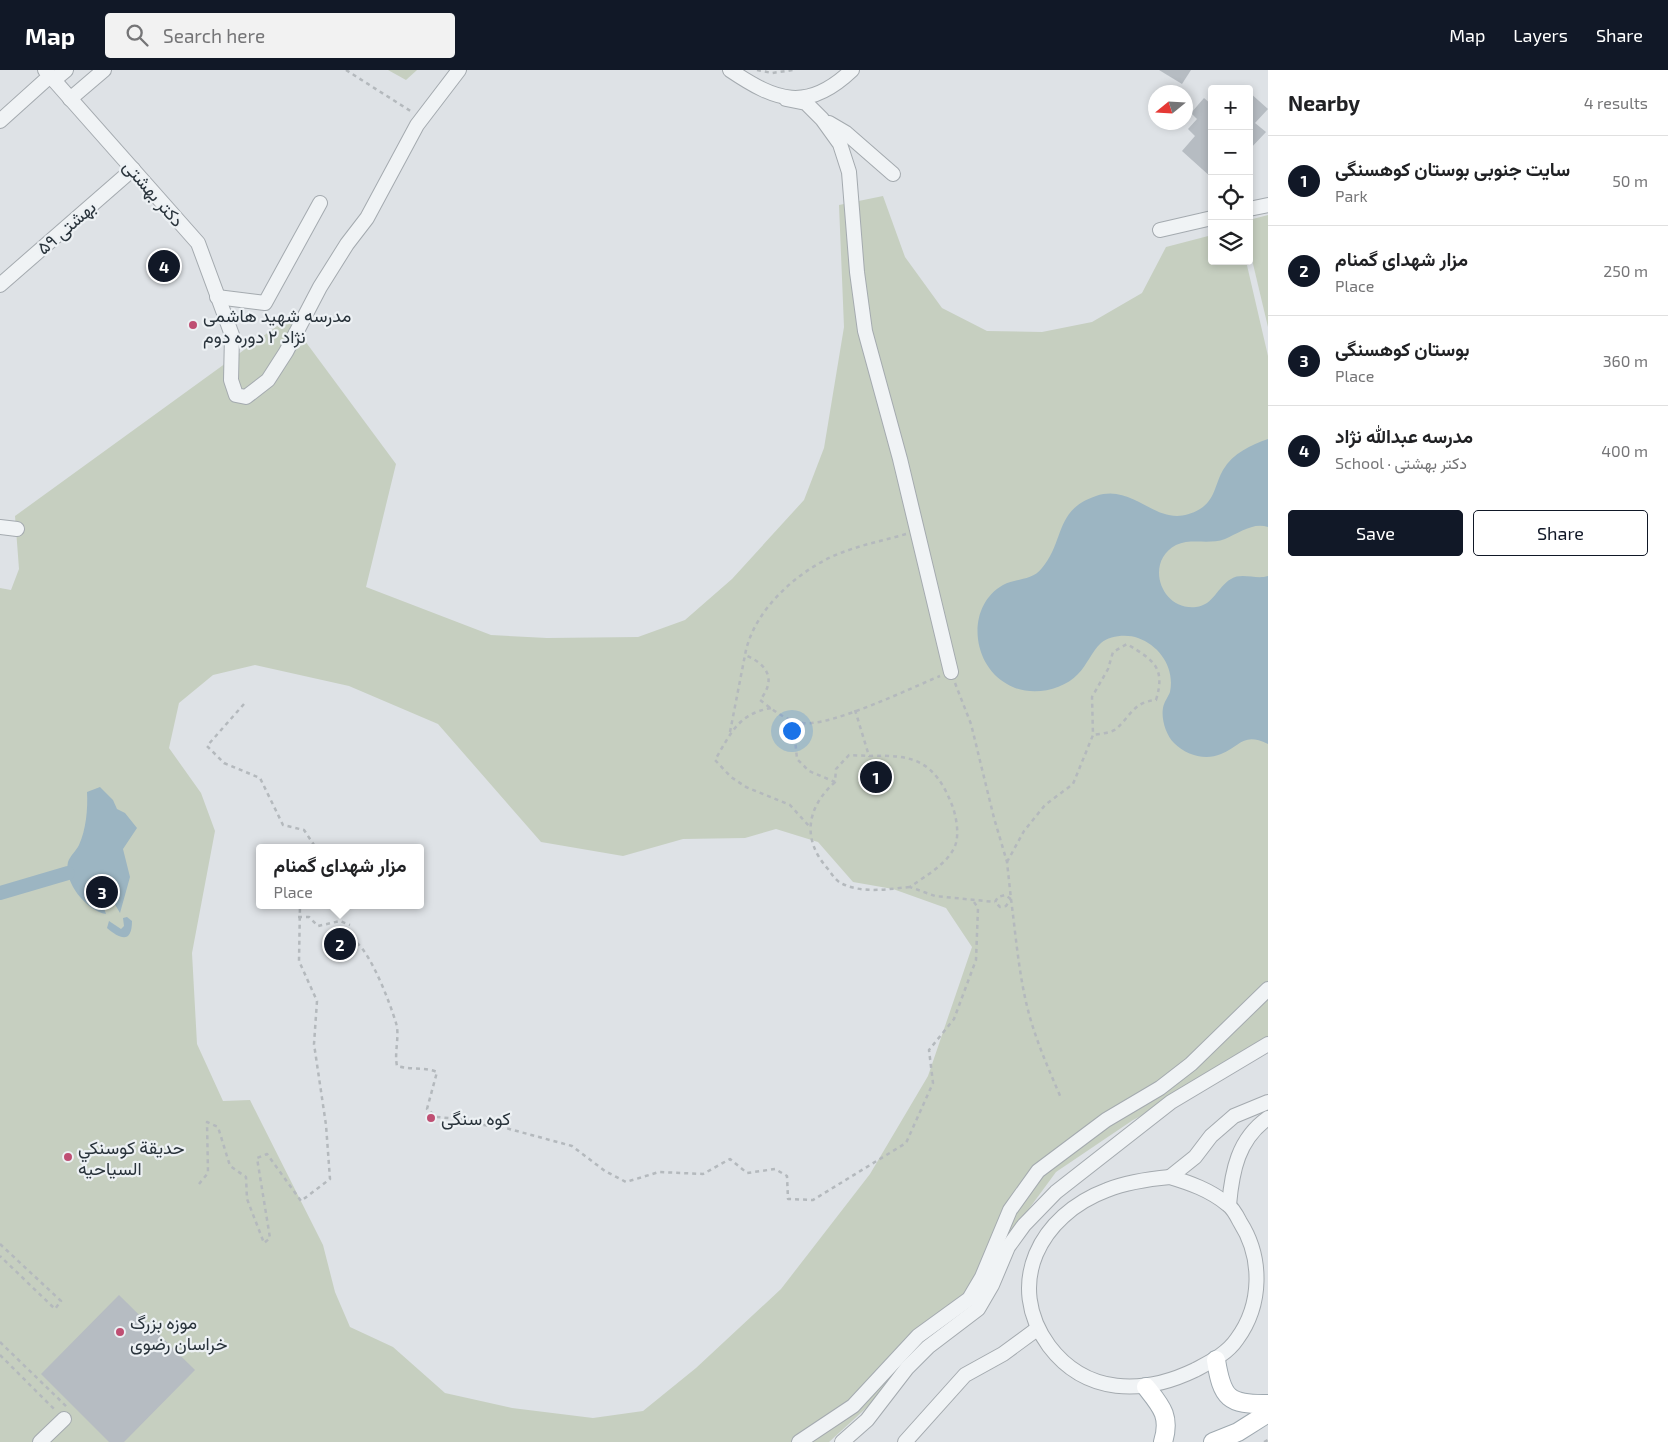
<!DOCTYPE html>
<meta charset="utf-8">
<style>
body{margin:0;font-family:"Exo 2",Vazirmatn,sans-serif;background:#f2f2f2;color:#202124}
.controls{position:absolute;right:15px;top:15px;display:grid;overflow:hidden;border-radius:5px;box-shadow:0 2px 8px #0003}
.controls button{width:45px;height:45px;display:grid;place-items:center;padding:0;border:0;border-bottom:1px solid #e0e0e0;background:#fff;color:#202124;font:25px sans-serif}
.compass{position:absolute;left:1148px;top:15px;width:45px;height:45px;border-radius:50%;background:#fff;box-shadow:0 2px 8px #0003;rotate:252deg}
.you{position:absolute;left:791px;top:660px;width:18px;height:18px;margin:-12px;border:4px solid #fff;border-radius:50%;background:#1a73e8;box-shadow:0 0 0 8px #1a73e833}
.badge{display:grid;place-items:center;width:32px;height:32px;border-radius:50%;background:#111827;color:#fff;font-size:16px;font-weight:700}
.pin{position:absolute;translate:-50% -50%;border:2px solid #fff;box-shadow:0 1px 5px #0006}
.popup{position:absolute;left:256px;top:774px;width:168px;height:65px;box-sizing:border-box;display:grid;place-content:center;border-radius:5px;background:#fff;filter:drop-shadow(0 1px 4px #0005);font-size:16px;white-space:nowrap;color:#757577}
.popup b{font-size:19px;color:#202124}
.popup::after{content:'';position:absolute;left:50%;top:100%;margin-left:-10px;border:10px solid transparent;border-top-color:#fff}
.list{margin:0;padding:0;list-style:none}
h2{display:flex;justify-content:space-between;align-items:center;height:65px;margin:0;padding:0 20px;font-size:21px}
h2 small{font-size:16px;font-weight:400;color:#757577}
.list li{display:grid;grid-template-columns:32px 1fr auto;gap:15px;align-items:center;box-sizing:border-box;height:90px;padding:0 20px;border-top:1px solid #e0e0e0}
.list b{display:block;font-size:19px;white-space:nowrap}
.list p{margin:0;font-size:16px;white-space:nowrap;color:#757577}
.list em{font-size:16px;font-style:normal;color:#757577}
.actions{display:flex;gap:10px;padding:15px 20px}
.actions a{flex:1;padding:11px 0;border:1px solid #111827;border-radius:5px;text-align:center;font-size:18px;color:#111827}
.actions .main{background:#111827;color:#fff}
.icon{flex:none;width:28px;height:28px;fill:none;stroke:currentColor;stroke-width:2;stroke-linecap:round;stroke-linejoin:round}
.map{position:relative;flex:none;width:1268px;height:1372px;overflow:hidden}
header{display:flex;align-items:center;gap:30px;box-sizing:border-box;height:70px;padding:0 25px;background:#111827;color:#fff}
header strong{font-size:24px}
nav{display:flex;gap:28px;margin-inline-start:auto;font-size:18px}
.search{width:350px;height:45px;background:#f2f2f2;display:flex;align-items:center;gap:12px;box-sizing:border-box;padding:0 18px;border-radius:5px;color:#757577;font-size:19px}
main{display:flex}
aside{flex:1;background:#fff}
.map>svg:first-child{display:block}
</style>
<header>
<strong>Map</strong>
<div class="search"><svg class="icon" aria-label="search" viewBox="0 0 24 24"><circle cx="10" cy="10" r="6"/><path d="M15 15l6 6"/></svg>Search here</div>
<nav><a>Map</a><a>Layers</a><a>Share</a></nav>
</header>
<main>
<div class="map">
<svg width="1268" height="1372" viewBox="0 0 1268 1372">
<rect width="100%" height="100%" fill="#dee2e6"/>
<g fill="#c6cfc0" fill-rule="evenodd">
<path d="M388,0H417L406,10Z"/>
<path d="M883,126L905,187L942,238L987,261L1042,262L1092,252L1142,223L1166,177L1212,165V191H1246L1268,286V980L1133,1050L1056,1102L1012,1162L977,1237L829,1372H0V518L11,520L19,499L15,446L288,248L396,394L366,517L491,565L547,568L638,567L685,550L732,509L804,430L824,378L844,257L839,135ZM255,595L349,616L438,654L541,772L623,786L683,769L745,768L776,759L818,772L853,812L893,819L946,838L972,877L928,1006L870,1104L781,1219L696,1298L643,1341L593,1348L512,1338L445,1323L393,1277L350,1257L335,1222L323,1175L250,1030L223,1031L197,974L192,883L215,761L201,723L169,678L179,633L213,605Z"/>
<path d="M1268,145V257L1249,177V150Z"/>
</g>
<g fill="#9cb5c2">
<path d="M1268,369V457C1253,452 1239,463 1225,469C1209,475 1191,468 1176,475C1144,492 1161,541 1196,537C1214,535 1217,517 1231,509C1242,502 1256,510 1268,506V674C1243,662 1241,676 1221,684C1205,691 1186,685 1174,673C1166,665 1161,649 1163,638C1164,632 1168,627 1170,622C1175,598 1160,576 1138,568C1128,564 1110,565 1101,573C1092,581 1087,595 1078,604C1061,622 1028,627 1007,614C971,594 966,536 1003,515C1016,508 1032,511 1042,498C1065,471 1054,440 1096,426C1137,412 1158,464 1200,439C1215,430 1215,414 1223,400C1233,383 1251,375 1268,369Z"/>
<path d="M100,717L113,730L117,739L125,743L137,758L123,779L130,807L120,843L113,831L106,832L104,838L106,844C87,841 63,812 68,792C70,786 76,781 79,775C86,760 88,739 87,722Z"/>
<path d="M127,847L132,851C132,874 120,869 107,858L109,851L121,859L124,856L123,848Z"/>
</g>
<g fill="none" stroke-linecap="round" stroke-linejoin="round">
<path stroke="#9cb5c2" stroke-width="14" d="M0,823L68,803"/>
</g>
<g fill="#b6bcc2">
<path d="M1159,0H1191L1182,14Z"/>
<path d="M1249,22L1268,39L1255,53L1266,62L1249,80Z"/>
<path d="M1204,28L1212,35V108L1182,81L1195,66L1188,59L1197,49L1191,43Z"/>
<path d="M119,1225L195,1300L124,1372H109L41,1304Z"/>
</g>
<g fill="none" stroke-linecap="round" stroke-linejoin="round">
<g stroke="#a4aaaf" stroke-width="16">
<g id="minor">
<path d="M45,0L198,173L232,265L231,310L236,325L246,327L268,310L286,282L320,217L347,174L367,148L417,55L459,0"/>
<path d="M730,0C776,31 807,43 852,0"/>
<path d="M54,10L66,0"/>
<path d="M70,29L104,0"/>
<path d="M786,29L806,33L822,49L840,74L849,102L857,202L865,261L900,389L951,602"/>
<path d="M0,51L50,6"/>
<path d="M829,53L846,63L893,104"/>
<path d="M1249,139L1268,135"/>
<path d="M1160,160L1212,148"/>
<path d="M0,215L133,99"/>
<path d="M217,227L265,233L320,133"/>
<path d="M0,457L17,459"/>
<path d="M1170,1107C1190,1113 1210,1120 1227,1134C1233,1138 1237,1146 1240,1152C1263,1188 1262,1235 1237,1269C1227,1284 1210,1292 1195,1300C1143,1325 1086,1325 1049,1276C1004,1214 1040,1145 1107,1120C1127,1112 1148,1109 1170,1107Z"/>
<path d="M1170,1107L1195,1087L1211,1066L1234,1046L1268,1032"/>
<path d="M1229,1135C1232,1101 1238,1069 1268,1048"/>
<path d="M40,1372L64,1349"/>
<path d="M799,1372L853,1336L918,1266L969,1229L982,1207L1010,1140L1038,1101L1106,1050L1160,1018L1191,994L1268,919"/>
<path d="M842,1372L867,1350L907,1298L928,1277L978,1239L992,1215L1008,1177L1024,1155L1056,1122L1171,1032L1268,974"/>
<path d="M905,1372L965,1305L1003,1284L1037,1259"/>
</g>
</g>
<g stroke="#9fa9b0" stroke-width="20">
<g id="major">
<path d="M1216,1290C1222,1328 1228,1335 1268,1334"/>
<path d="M1146,1317C1161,1336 1171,1346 1163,1372"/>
<path d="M1213,1372L1238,1362L1268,1343"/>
</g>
</g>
<g stroke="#b4b9bd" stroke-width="2.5" stroke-dasharray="4 4" stroke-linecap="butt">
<path d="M346,0L412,42"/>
<path d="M757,0L772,3L793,0"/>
<path d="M906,464C886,470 865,474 846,481C802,496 753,539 745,585C767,594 777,609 760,630C773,640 786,651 803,653C830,657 911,618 940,606"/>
<path d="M955,613L971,654L994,748L1007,792L1011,829L1005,825L998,827L995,832L1000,837L1006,836L1011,829"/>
<path d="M244,634L207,676L224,693L260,708L283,755L304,760L314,775V778"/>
<path d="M771,638C738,644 731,663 715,690L731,707L746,717L790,735L809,756"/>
<path d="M855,640L869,686C915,684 935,692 952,735C956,745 959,762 956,773C950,793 925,806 910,817L935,826L995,832"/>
<path d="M804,653L795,669L797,689L809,701L835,712L836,699L849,685L869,686"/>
<path d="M730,662L745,585"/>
<path d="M835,712C807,737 801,769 828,799C831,803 836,811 841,813C861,824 888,819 910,817"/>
<path d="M1007,792L1024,761L1045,735L1073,714L1093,665L1092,627L1108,599L1113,582L1127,574C1153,590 1166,597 1156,630C1133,632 1131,646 1116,659C1111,663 1099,664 1093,665"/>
<path d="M1011,829C1016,867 1019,907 1029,944C1037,973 1049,1000 1061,1028"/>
<path d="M298,847H309L318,856L340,851L350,855"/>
<path d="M357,873C372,886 390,933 396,953C400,966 394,982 397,996C412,1000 425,997 437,1002L427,1039L437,1047L469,1050L483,1055L502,1057L572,1076L605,1101L626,1112L659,1102L703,1104L730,1089L747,1103L775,1099L787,1106L788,1129L813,1130L906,1073L933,1013L929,980L954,949L976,890L978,838L974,832"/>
<path d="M199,1114L208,1103L207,1052L218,1057L230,1096L246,1107L247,1129L264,1173L270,1168L257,1088L267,1084L301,1131L330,1109L326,1055L314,974L317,931L299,891L300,835"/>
<path d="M0,1174L61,1231L55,1239L0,1186"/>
<path d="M0,1272L67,1337"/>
<path d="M0,1285L56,1341"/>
<path d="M1264,1372L1268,1370"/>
</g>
<use href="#minor" stroke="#f0f3f5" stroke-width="14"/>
<use href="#major" stroke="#fff" stroke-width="18"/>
</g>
<g fill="#bf4f73" stroke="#edf1f4" stroke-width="2">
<circle cx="193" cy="255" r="5"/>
<circle cx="431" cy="1048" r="5"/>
<circle cx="68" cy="1087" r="5"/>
<circle cx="120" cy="1262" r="5"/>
</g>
<g text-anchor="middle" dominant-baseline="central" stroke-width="4.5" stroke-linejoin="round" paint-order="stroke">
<g font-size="18" fill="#29333b" stroke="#edf1f4">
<text transform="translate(154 123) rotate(49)">دکتر بهشتی</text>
<text transform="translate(66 157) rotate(-41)">بهشتی ۵۹</text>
</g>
<g font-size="18" fill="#29333b" stroke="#edf1f4" text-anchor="start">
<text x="203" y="245">مدرسه شهید هاشمی<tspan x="203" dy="21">نژاد ۲ دوره دوم</tspan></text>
<text x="441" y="1048">کوه سنگی</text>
<text x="78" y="1077">حديقة كوسنكي<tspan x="78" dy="21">السياحيه</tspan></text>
<text x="130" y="1252">موزه بزرگ<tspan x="130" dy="21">خراسان رضوی</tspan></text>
</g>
</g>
</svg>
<div class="controls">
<button>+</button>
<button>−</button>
<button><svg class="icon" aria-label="locate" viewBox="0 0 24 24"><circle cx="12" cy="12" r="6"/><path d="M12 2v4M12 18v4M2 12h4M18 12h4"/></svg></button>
<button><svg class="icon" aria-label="layers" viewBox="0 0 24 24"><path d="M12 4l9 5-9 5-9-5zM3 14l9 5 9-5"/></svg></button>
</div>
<svg class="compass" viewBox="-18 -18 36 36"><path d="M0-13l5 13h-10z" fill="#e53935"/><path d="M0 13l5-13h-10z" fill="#757577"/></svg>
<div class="you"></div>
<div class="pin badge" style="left:876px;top:707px">1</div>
<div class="pin badge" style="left:340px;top:874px">2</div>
<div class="popup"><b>مزار شهدای گمنام</b>Place</div>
<div class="pin badge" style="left:102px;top:822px">3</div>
<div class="pin badge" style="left:164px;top:196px">4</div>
</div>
<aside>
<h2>Nearby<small>4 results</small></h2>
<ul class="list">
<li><span class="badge">1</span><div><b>سایت جنوبی بوستان کوهسنگی</b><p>Park</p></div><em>50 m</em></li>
<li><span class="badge">2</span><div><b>مزار شهدای گمنام</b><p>Place</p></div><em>250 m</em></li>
<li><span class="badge">3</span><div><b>بوستان کوهسنگی</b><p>Place</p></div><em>360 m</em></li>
<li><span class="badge">4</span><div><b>مدرسه عبدالله نژاد</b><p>School · دکتر بهشتی</p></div><em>400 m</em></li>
</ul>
<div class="actions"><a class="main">Save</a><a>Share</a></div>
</aside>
</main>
